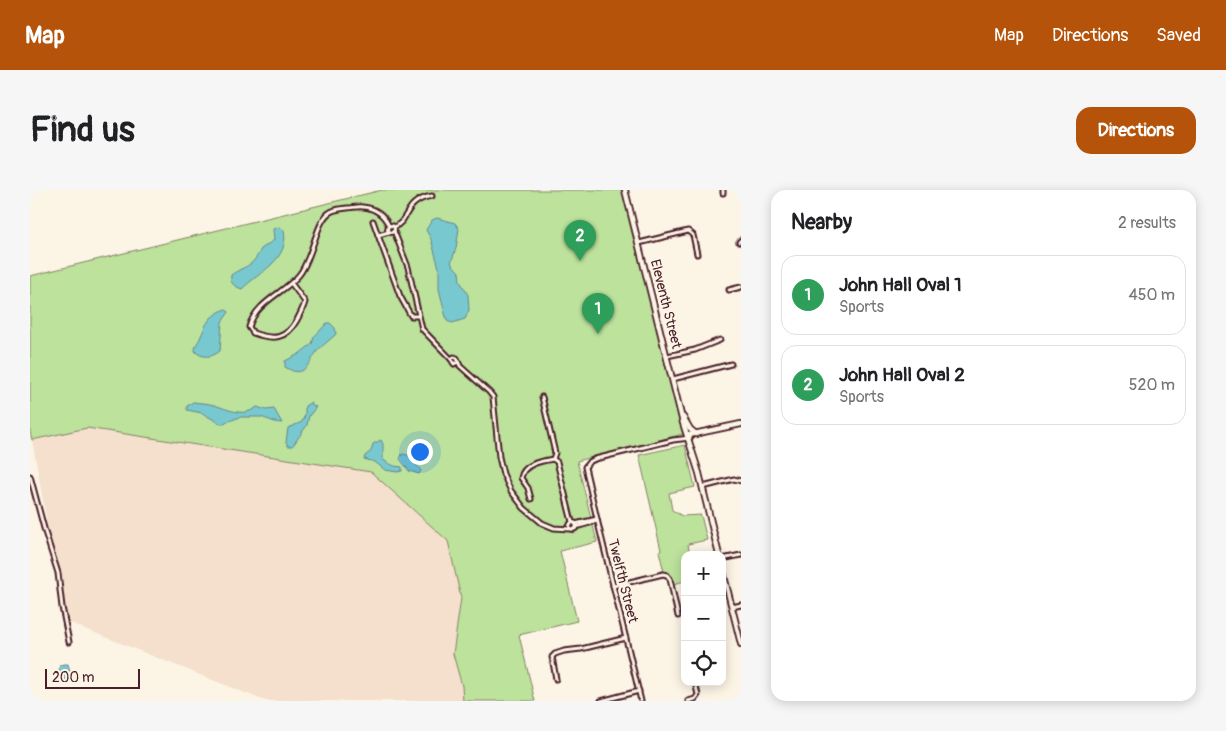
<!DOCTYPE html>
<meta charset="utf-8">
<style>
body{margin:0;font-family:Pangolin,sans-serif;background:#f6f6f6;color:#202124}
.controls{position:absolute;right:15px;bottom:15px;display:grid;overflow:hidden;border-radius:10px;box-shadow:0 2px 12px #0003}
.controls button{width:45px;height:45px;display:grid;place-items:center;padding:0;border:0;border-bottom:1px solid #e0e0e0;background:#fff;color:#202124;font:25px sans-serif}
.scale{position:absolute;left:15px;bottom:12px;width:95px;box-sizing:border-box;padding-left:5px;border:2px solid #4a1f2b;border-top:0;font-size:14px;line-height:18px;white-space:nowrap;color:#4a1f2b;-webkit-text-stroke:4px #fcf5e5;paint-order:stroke}
.you{position:absolute;left:389px;top:261px;width:18px;height:18px;margin:-12px;border:4px solid #fff;border-radius:50%;background:#1a73e8;box-shadow:0 0 0 8px #1a73e833}
.badge{display:grid;place-items:center;width:32px;height:32px;border-radius:50%;background:#b45309;color:#fff;font-size:16px;font-weight:700}
.pin{position:absolute;translate:-50% -41px;filter:drop-shadow(0 1px 2px #0008)}
.pin::after{content:'';position:absolute;top:26px;width:18px;height:15px;background:inherit;clip-path:polygon(0 0,100% 0,50% 100%)}
.list{margin:0;padding:0;list-style:none}
h2{display:flex;justify-content:space-between;align-items:center;height:65px;margin:0;padding:0 20px;font-size:21px}
h2 small{font-size:16px;font-weight:400;color:#757577}
.list li{display:grid;grid-template-columns:32px 1fr auto;gap:15px;align-items:center;box-sizing:border-box;height:80px;margin:0 10px 10px;padding:0 10px;border:1px solid #e0e0e0;border-radius:15px}
.list b{display:block;font-size:19px;white-space:nowrap}
.list p{margin:0;font-size:16px;white-space:nowrap;color:#757577}
.list em{font-size:16px;font-style:normal;color:#757577}
.icon{flex:none;width:28px;height:28px;fill:none;stroke:currentColor;stroke-width:2;stroke-linecap:round;stroke-linejoin:round}
.map{position:relative;flex:none;width:711px;height:511px;overflow:hidden;border-radius:15px}
header{display:flex;align-items:center;gap:30px;box-sizing:border-box;height:70px;padding:0 25px;background:#b45309;color:#fff}
header strong{font-size:24px}
nav{display:flex;gap:28px;margin-inline-start:auto;font-size:18px}
.intro{display:flex;align-items:center;justify-content:space-between;box-sizing:border-box;height:120px;padding:0 30px}
h1{margin:0;font-size:35px}
.button{padding:12px 22px;border-radius:15px;background:#b45309;color:#fff;font-size:18px;font-weight:700}
main{display:flex;gap:30px;padding:0 30px}
aside{flex:1;background:#fff;border-radius:15px;box-shadow:0 2px 12px #0003}
.map>svg:first-child{display:block}
</style>
<header>
<strong>Map</strong>
<nav><a>Map</a><a>Directions</a><a>Saved</a></nav>
</header>
<div class="intro"><h1>Find us</h1><a class="button">Directions</a></div>
<main>
<div class="map">
<svg width="711" height="511" viewBox="0 0 711 511">
<rect width="100%" height="100%" fill="#fcf5e5"/>
<filter id="ink" filterUnits="userSpaceOnUse"><feTurbulence type="fractalNoise" baseFrequency=".02" numOctaves="2"/><feDisplacementMap in="SourceGraphic" scale="10" xChannelSelector="R" yChannelSelector="G"/><feConvolveMatrix kernelMatrix="1 2 1 2 8 2 1 2 1" color-interpolation-filters="sRGB"/></filter>
<g filter="url(#ink)">
<path fill="#f4e0cc" d="M57,238L341,282L418,351L431,408L423,464L432,496L433,511H235L35,431L2,250Z"/>
<g fill="#bce29c" stroke="#838064">
<path d="M352,0H593L653,244L547,271L567,352L530,361L547,431L489,445L505,511H433L432,496L423,464L431,408L418,351L341,282L57,238L2,250L0,242V86Z"/>
<path d="M655,255L665,297L639,303L642,320L652,326L671,325L677,350L658,354L660,365H655V391L643,394L639,384L634,382L629,361L631,360L609,265Z"/>
</g>
<g fill="#78c9cf" stroke="#66858d">
<path d="M407,28L425,33L429,39L426,58L421,73L429,82L430,91L438,105L439,120L435,129L422,133L417,131L409,99V78L401,49L396,40L402,30Z"/>
<path d="M249,37L254,40C260,70 230,81 212,99C204,96 200,94 201,85C217,74 221,79 231,59L244,50L243,39Z"/>
<path d="M195,119L199,122L192,132L190,161C182,168 171,168 165,161C165,154 169,152 171,146C178,130 179,127 195,119Z"/>
<path d="M297,133H300L305,138L306,144C300,150 294,154 288,160C278,173 275,190 255,177V171L269,164L282,154L284,147Z"/>
<path d="M163,212C170,213 177,213 184,215C198,219 213,228 227,217L236,220L244,219L252,233L245,232L231,227H210L191,234L172,223L157,220V216Z"/>
<path d="M281,212V214L286,217L279,226L277,235L264,254L262,256H258L256,252L258,238L272,232L275,225V216Z"/>
<path d="M351,250L353,254V270L364,276L372,277V281L367,282L355,280L345,272L334,269L335,266L341,261L343,254Z"/>
<path d="M372,264L378,265C381,269 389,277 391,281L389,284L379,281L370,269Z"/>
<path d="M35,474H38L42,488L36,491L33,490C30,485 28,481 30,475Z"/>
</g>
<g fill="none" stroke-linecap="round" stroke-linejoin="round">
<g stroke="#4a1f2b" stroke-width="7">
<g id="street">
<path d="M693,0V3"/>
<path d="M343,31L348,45"/>
<circle cx="361" cy="39" r="3.5"/>
<path d="M364,37C380,31 373,11 402,6"/>
<path d="M364,41L378,77L392,139L421,169"/>
<path d="M359,42L348,45L370,106L381,126H388"/>
<path d="M709,52L711,50"/>
<path d="M609,53L658,41L663,45L667,64"/>
<path d="M261,93L275,112C273,119 270,124 267,130C256,150 243,150 223,143L219,137C226,112 254,103 269,85C282,70 286,32 299,23C304,19 311,19 317,18C322,18 328,16 333,17C345,18 354,25 359,36"/>
<path d="M699,100L711,97"/>
<path d="M637,166L665,160L690,150"/>
<path d="M428,172L424,174L421,169L424,167L427,168L430,176L459,202L463,207L469,267L473,284L481,301L494,318L512,333L524,338L540,339"/>
<path d="M643,189L701,174"/>
<path d="M512,207L525,263L523,269"/>
<path d="M523,269L527,272L542,332"/>
<path d="M0,286L15,342L28,383L32,417L39,452"/>
<path d="M673,297L704,289L711,291"/>
<path d="M501,309L498,298L491,288C493,274 511,271 523,269"/>
<circle cx="543" cy="336" r="3.5"/>
<path d="M545,334L567,329"/>
<path d="M546,337L567,331"/>
<path d="M692,369L711,365"/>
<path d="M583,396L633,384L637,385L640,389L648,426"/>
<path d="M702,417L711,415"/>
<path d="M526,489L522,467L525,464L534,461L551,459L596,448"/>
<path d="M571,511L609,501"/>
<path d="M611,511L567,329L555,277L559,272L565,269L643,250L660,248"/>
<path d="M658,511L665,509L668,505L665,492"/>
</g>
</g>
<g stroke="#4a1f2b" stroke-width="8">
<g id="secondary">
<path d="M595,0L653,233L669,283L689,365"/>
<path d="M653,227L660,239L666,244"/>
<path d="M659,245L711,234"/>
<path d="M692,378L711,454"/>
</g>
</g>
<use href="#street" stroke="#fcf5e5" stroke-width="3"/>
<use href="#secondary" stroke="#fcf5e5" stroke-width="4.5"/>
</g>
</g>
<g text-anchor="middle" dominant-baseline="central" stroke-width="5" stroke-linejoin="round" paint-order="stroke">
<g font-size="14" fill="#4a1f2b" stroke="#fcf5e5">
<text transform="translate(636 114) rotate(76)">Eleventh Street</text>
<text transform="translate(593 391) rotate(76)">Twelfth Street</text>
</g>
</g>
</svg>
<div class="controls">
<button>+</button>
<button>−</button>
<button><svg class="icon" aria-label="locate" viewBox="0 0 24 24"><circle cx="12" cy="12" r="6"/><path d="M12 2v4M12 18v4M2 12h4M18 12h4"/></svg></button>
</div>
<div class="scale">200 m</div>
<div class="you"></div>
<div class="pin badge" style="left:568px;top:144px;background:#2e9e5b">1</div>
<div class="pin badge" style="left:550px;top:71px;background:#2e9e5b">2</div>
</div>
<aside>
<h2>Nearby<small>2 results</small></h2>
<ul class="list">
<li><span class="badge" style="background:#2e9e5b">1</span><div><b>John Hall Oval 1</b><p>Sports</p></div><em>450 m</em></li>
<li><span class="badge" style="background:#2e9e5b">2</span><div><b>John Hall Oval 2</b><p>Sports</p></div><em>520 m</em></li>
</ul>
</aside>
</main>
